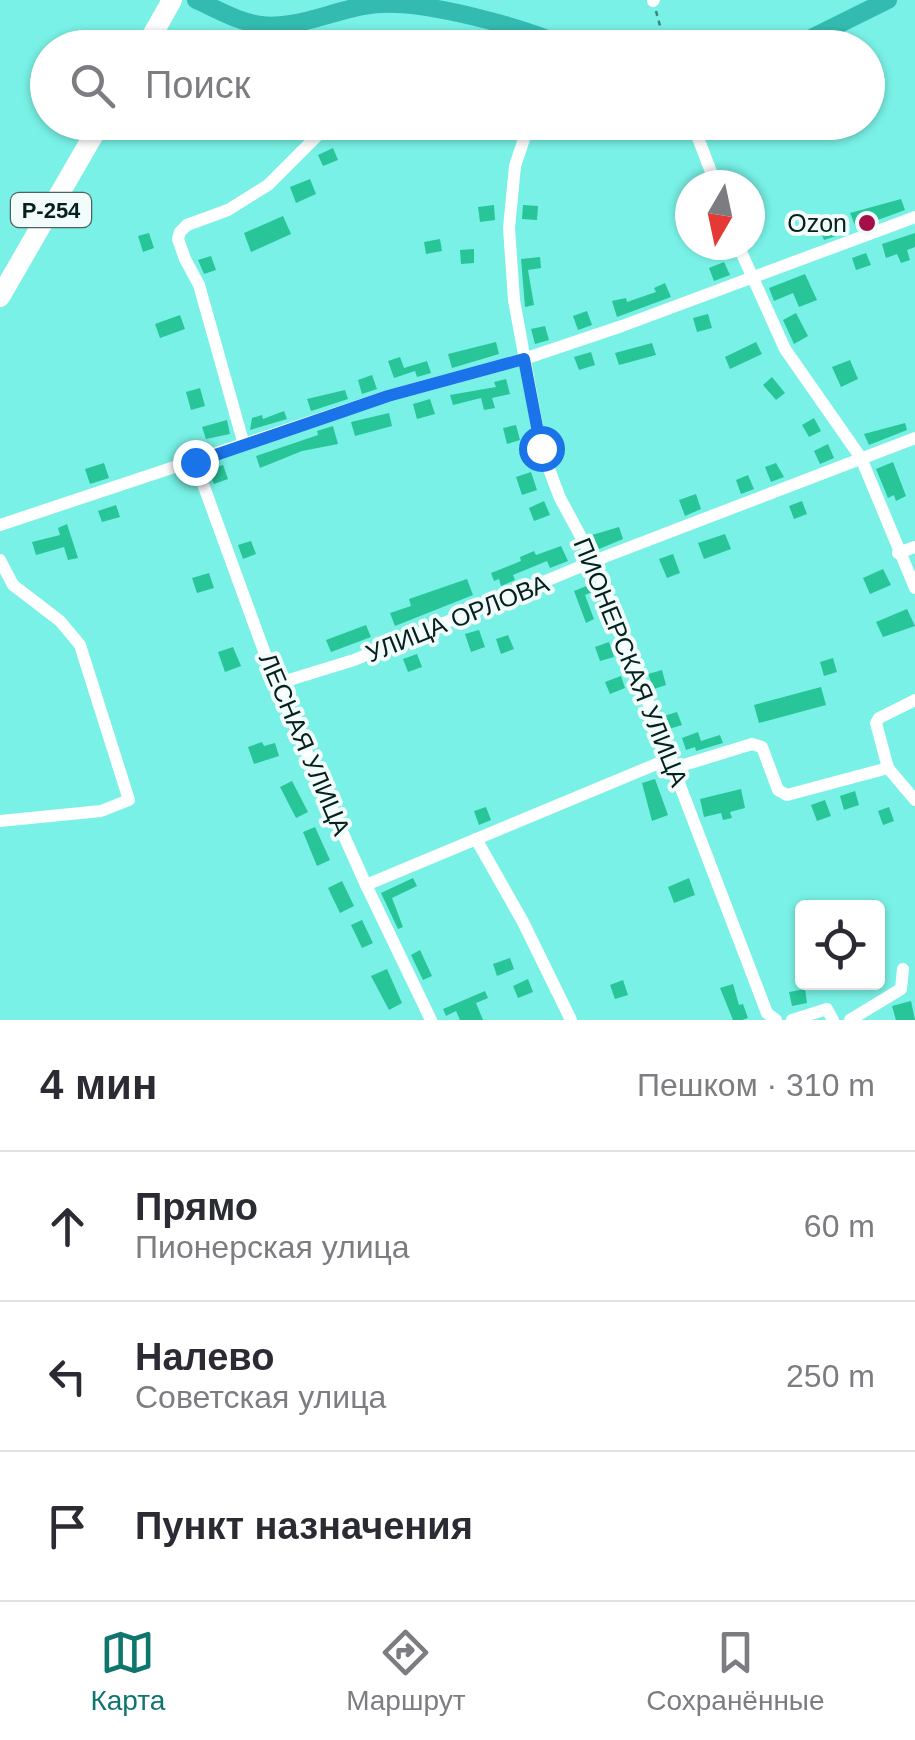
<!DOCTYPE html>
<html lang="ru">
<meta charset="utf-8">
<style>
body{margin:0;font-family:Arial,sans-serif;background:#f2f2f3;color:#2b2b33}
.controls{position:absolute;right:30px;bottom:30px;display:grid;overflow:hidden;border-radius:10px;box-shadow:0 2px 8px #0004}
.controls button{width:90px;height:90px;display:grid;place-items:center;padding:0;border:0;border-bottom:2px solid #e1e1e2;background:#fff;color:#2b2b33;font:50px sans-serif}
.compass{position:absolute;left:675px;top:170px;width:90px;height:90px;border-radius:50%;background:#fff;box-shadow:0 2px 8px #0004;rotate:189deg}
.stop{position:absolute;width:30px;height:30px;margin:-22px;border:8px solid #1a73e8;border-radius:50%;background:#fff}
.stop.end{background:#1a73e8;border-color:#fff;box-shadow:0 2px 10px #0008}
.list{margin:0;padding:0;list-style:none}
h2{display:flex;justify-content:space-between;align-items:center;height:130px;margin:0;padding:0 40px;font-size:42px}
h2 small{font-size:32px;font-weight:400;color:#7c7c81}
.list li{display:grid;grid-template-columns:65px 1fr auto;gap:30px;align-items:center;box-sizing:border-box;height:150px;padding:0 40px;border-top:2px solid #e1e1e2}
.list b{display:block;font-size:38px;white-space:nowrap}
.list p{margin:0;font-size:32px;white-space:nowrap;color:#7c7c81}
.list em{font-size:32px;font-style:normal;color:#7c7c81}
.icon{flex:none;width:55px;height:55px;fill:none;stroke:currentColor;stroke-width:2;stroke-linecap:round;stroke-linejoin:round}
.map{position:relative;flex:none;width:915px;height:1020px;overflow:hidden}
.search{position:absolute;background:#fff;box-shadow:0 2px 8px #0004;left:30px;right:30px;top:30px;height:110px;display:flex;align-items:center;gap:25px;box-sizing:border-box;padding:0 35px;border-radius:55px;color:#7c7c81;font-size:38px}
.sheet{height:580px;background:#fff}
nav{display:flex;justify-content:space-around;align-items:center;box-sizing:border-box;height:140px;border-top:2px solid #e1e1e2;background:#fff;font-size:28px;color:#7c7c81}
nav a{display:grid;justify-items:center;gap:5px}
nav .on{color:#0f766e}
.map>svg:first-child{display:block}
</style>
<div class="map">
<svg width="915" height="1020" viewBox="0 0 915 1020">
<rect width="100%" height="100%" fill="#79f1e6"/>
<g fill="none" stroke-linecap="round" stroke-linejoin="round">
<g stroke="#34bbb1" stroke-width="18">
<path d="M196,0C217,9 238,22 261,25C301,30 342,5 382,4C429,2 525,27 568,48"/>
<path d="M791,48L888,0"/>
</g>
</g>
<g fill="#27c598">
<path d="M333,148L338,160L323,166L318,155Z"/>
<path d="M310,179L316,194L296,203L290,187Z"/>
<path d="M901,199L905,210L856,228L850,213Z"/>
<path d="M494,205L495,220L480,222L478,207Z"/>
<path d="M523,205L538,206L537,220L522,219Z"/>
<path d="M283,216L291,234L251,252L244,233Z"/>
<path d="M831,220L836,236L824,240L818,225Z"/>
<path d="M149,233L154,248L143,252L138,236Z"/>
<path d="M915,233V247L907,250L910,260L901,263L897,254L886,258L882,244Z"/>
<path d="M440,239L442,251L426,254L424,242Z"/>
<path d="M474,249V263L461,264L460,250Z"/>
<path d="M866,253L871,265L856,270L852,258Z"/>
<path d="M211,256L216,270L204,274L198,260Z"/>
<path d="M540,257L541,268L528,270L534,305L525,307L521,259Z"/>
<path d="M724,262L730,275L714,281L709,268Z"/>
<path d="M805,274L817,300L799,307L793,293L774,301L769,288Z"/>
<path d="M665,283L671,297L617,317L612,301L626,298L627,302L656,292L654,288Z"/>
<path d="M587,311L592,325L578,330L573,316Z"/>
<path d="M796,313L808,336L794,344L783,320Z"/>
<path d="M708,314L712,328L697,332L693,318Z"/>
<path d="M180,315L185,329L160,338L155,324Z"/>
<path d="M545,326L549,340L535,344L531,329Z"/>
<path d="M496,342L499,354L452,368L448,354Z"/>
<path d="M756,342L762,354L730,369L725,357Z"/>
<path d="M652,343L656,355L619,365L615,353Z"/>
<path d="M591,352L595,365L579,370L574,357Z"/>
<path d="M400,357L404,368L427,361L431,373L417,377L415,371L394,378L388,361Z"/>
<path d="M850,360L858,379L841,387L832,367Z"/>
<path d="M372,375L377,389L362,394L358,380Z"/>
<path d="M772,377L785,393L776,400L763,385Z"/>
<path d="M506,379L510,394L492,398L495,408L484,410L481,398L453,405L450,395L496,387L494,382Z"/>
<path d="M200,388L205,406L191,410L186,392Z"/>
<path d="M345,390L348,399L311,411L307,399Z"/>
<path d="M430,399L435,414L417,419L413,404Z"/>
<path d="M284,411L287,419L250,430L252,418L262,415L263,419Z"/>
<path d="M389,413L392,426L355,436L351,422Z"/>
<path d="M814,418L821,431L809,437L802,425Z"/>
<path d="M227,420L230,434L206,439L202,427Z"/>
<path d="M905,423L907,430L869,445L864,434Z"/>
<path d="M516,425L520,440L507,444L503,428Z"/>
<path d="M333,426L338,444L302,451L260,468L256,456L318,435L317,431Z"/>
<path d="M828,444L834,458L820,464L814,451Z"/>
<path d="M893,462L906,496L896,501L894,495L888,498L876,469Z"/>
<path d="M104,463L109,478L90,484L85,469Z"/>
<path d="M776,463L784,477L771,482L765,467Z"/>
<path d="M223,465L228,479L214,484L208,470Z"/>
<path d="M531,472L537,490L522,495L516,477Z"/>
<path d="M748,475L754,489L741,494L736,480Z"/>
<path d="M696,494L701,509L685,516L679,500Z"/>
<path d="M544,501L550,515L534,521L529,508Z"/>
<path d="M802,501L807,514L794,519L789,506Z"/>
<path d="M116,505L120,517L102,522L98,511Z"/>
<path d="M67,524L78,558L68,560L64,547L36,555L32,542L60,535L58,528Z"/>
<path d="M619,527L623,539L599,549L592,535Z"/>
<path d="M725,534L731,549L704,559L698,543Z"/>
<path d="M251,541L256,554L243,559L238,545Z"/>
<path d="M561,546L568,561L550,568L547,561L513,575L515,580L501,586L499,579L494,581L491,573L521,561L520,557L534,551L536,555Z"/>
<path d="M673,554L680,573L667,578L659,559Z"/>
<path d="M883,569L891,585L870,594L863,578Z"/>
<path d="M209,573L214,588L197,593L192,578Z"/>
<path d="M467,579L473,595L395,626L390,613L411,606L409,599Z"/>
<path d="M589,585L592,592L585,595L594,619L586,623L574,591Z"/>
<path d="M907,609L915,626L883,637L876,622Z"/>
<path d="M366,625L371,637L331,652L326,640Z"/>
<path d="M479,630L485,647L471,652L465,634Z"/>
<path d="M508,635L514,649L501,654L496,639Z"/>
<path d="M609,642L614,657L600,661L595,647Z"/>
<path d="M233,647L241,666L225,672L218,652Z"/>
<path d="M417,654L422,667L408,672L403,659Z"/>
<path d="M833,658L837,672L824,676L820,662Z"/>
<path d="M662,670L666,685L654,689L648,674Z"/>
<path d="M621,676L625,688L610,694L605,682Z"/>
<path d="M821,687L826,705L759,723L754,705Z"/>
<path d="M677,712L682,725L669,729L664,716Z"/>
<path d="M698,732L701,741L720,735L723,743L696,751L695,747L686,750L682,738Z"/>
<path d="M262,742L264,746L275,743L279,756L254,764L248,747Z"/>
<path d="M655,779L668,815L652,821L642,783Z"/>
<path d="M292,781L308,812L296,818L280,787Z"/>
<path d="M741,789L745,808L730,812L732,818L723,820L721,813L704,817L700,799Z"/>
<path d="M855,791L859,805L844,810L840,796Z"/>
<path d="M825,800L831,816L817,821L811,805Z"/>
<path d="M486,807L491,820L479,825L474,811Z"/>
<path d="M889,807L894,821L883,825L878,811Z"/>
<path d="M315,827L330,860L317,866L303,832Z"/>
<path d="M413,878L417,886L392,898L403,927L398,929L381,893Z"/>
<path d="M689,878L695,895L674,903L668,887Z"/>
<path d="M342,881L354,906L340,913L328,888Z"/>
<path d="M362,920L373,943L362,948L351,925Z"/>
<path d="M420,950L432,976L423,980L411,955Z"/>
<path d="M510,958L514,969L497,976L493,964Z"/>
<path d="M387,969L402,1003L389,1010L371,976Z"/>
<path d="M528,979L533,992L518,998L513,986Z"/>
<path d="M623,980L628,995L615,999L610,985Z"/>
<path d="M733,984L739,1005L743,1004L748,1018L742,1020H733L720,988Z"/>
<path d="M805,989L807,1003L792,1006L789,992Z"/>
<path d="M485,991L488,998L476,1003L483,1020H460L456,1011L446,1016L443,1009Z"/>
<path d="M911,1001L915,1020H896L892,1006Z"/>
</g>
<g fill="none" stroke-linecap="round" stroke-linejoin="round">
<path stroke="#3d857e" stroke-width="2.5" stroke-dasharray="5 5" stroke-linecap="butt" d="M656,11L666,48"/>
<g stroke="#fff" stroke-width="12">
<path d="M653,1L654,0"/>
<path d="M486,122L525,136"/>
<path d="M538,122L525,136L515,166L509,228L514,300L541,448L560,498L594,561L767,1013L776,1020"/>
<path d="M692,122L716,185"/>
<path d="M738,245L785,349L861,458L915,588"/>
<path d="M244,445L199,285L185,259L178,239L180,232L187,225L228,210L268,185L331,122"/>
<path d="M195,462L276,684L366,885L431,1020"/>
<path d="M0,525L388,396L524,359L622,326L915,217"/>
<path d="M898,553L915,547"/>
<path d="M0,560L13,585L60,621L80,645L129,800L101,811L0,821"/>
<path d="M276,684L354,660L594,561L915,438"/>
<path d="M674,768L752,744L762,747L778,790L787,795L888,768L876,723L879,718L915,700"/>
<path d="M888,768L915,800"/>
<path d="M476,839L523,922L571,1020"/>
<path d="M366,885L671,758"/>
<path d="M792,1020L827,1009L833,1020"/>
<path d="M850,1020L901,989L903,969"/>
</g>
<g stroke="#fff" stroke-width="20">
<path d="M145,48L172,0"/>
<path d="M0,297L101,122"/>
</g>
</g>
<g fill="none" stroke-linecap="round" stroke-linejoin="round">
<path stroke="#1a73e8" stroke-width="12" d="M195,462L388,396L524,359L541,448"/>
</g>
<circle fill="#a50e47" stroke="#f2fdfb" stroke-width="4" cx="867" cy="223" r="10"/>
<g text-anchor="middle" dominant-baseline="central" stroke-width="8" stroke-linejoin="round" paint-order="stroke">
<rect fill="#f2fdfb" stroke="#4d6260" stroke-width="2.5" x="11" y="193" width="80" height="34" rx="8"/>
<g font-size="22" font-weight="bold" fill="#06201e">
<text x="51" y="210">Р-254</text>
</g>
<g font-size="25" fill="#06201e" stroke="#f2fdfb" text-anchor="end">
<text x="847" y="223">Ozon</text>
</g>
<g font-size="25" fill="#06201e" stroke="#f2fdfb">
<text transform="translate(457 618) rotate(-22)">УЛИЦА ОРЛОВА</text>
<text transform="translate(631 662) rotate(68)">ПИОНЕРСКАЯ УЛИЦА</text>
<text transform="translate(305 744) rotate(67)">ЛЕСНАЯ УЛИЦА</text>
</g>
</g>
</svg>
<div class="controls">
<button><svg class="icon" aria-label="locate" viewBox="0 0 24 24"><circle cx="12" cy="12" r="6"/><path d="M12 2v4M12 18v4M2 12h4M18 12h4"/></svg></button>
</div>
<svg class="compass" viewBox="-18 -18 36 36"><path d="M0-13l5 13h-10z" fill="#e53935"/><path d="M0 13l5-13h-10z" fill="#7c7c81"/></svg>
<div class="stop" style="left:541px;top:448px"></div>
<div class="stop end" style="left:195px;top:462px"></div>
<div class="search"><svg class="icon" aria-label="search" viewBox="0 0 24 24"><circle cx="10" cy="10" r="6"/><path d="M15 15l6 6"/></svg>Поиск</div>
</div>
<section class="sheet">
<h2>4 мин<small>Пешком · 310 m</small></h2>
<ul class="list">
<li><svg class="icon" aria-label="ahead" viewBox="0 0 24 24"><path d="M12 20V5M6 11l6-6 6 6"/></svg><div><b>Прямо</b><p>Пионерская улица</p></div><em>60 m</em></li>
<li><svg class="icon" aria-label="left" viewBox="0 0 24 24"><path d="M17 20v-9H6M10 6l-5 5 5 5"/></svg><div><b>Налево</b><p>Советская улица</p></div><em>250 m</em></li>
<li><svg class="icon" aria-label="arrive" viewBox="0 0 24 24"><path d="M6 21V4h12l-3 4 3 4H6"/></svg><div><b>Пункт назначения</b></div></li>
</ul>
</section>
<nav>
<a class="on"><svg class="icon" aria-label="map" viewBox="0 0 24 24"><path d="M3 6l6-2 6 2 6-2v14l-6 2-6-2-6 2zM9 4v14M15 6v14"/></svg>Карта</a>
<a><svg class="icon" aria-label="directions" viewBox="0 0 24 24"><path d="M12 3l9 9-9 9-9-9zM9 14v-3h6M13 9l2 2-2 2"/></svg>Маршрут</a>
<a><svg class="icon" aria-label="saved" viewBox="0 0 24 24"><path d="M7 4h10v16l-5-4-5 4z"/></svg>Сохранённые</a>
</nav>
